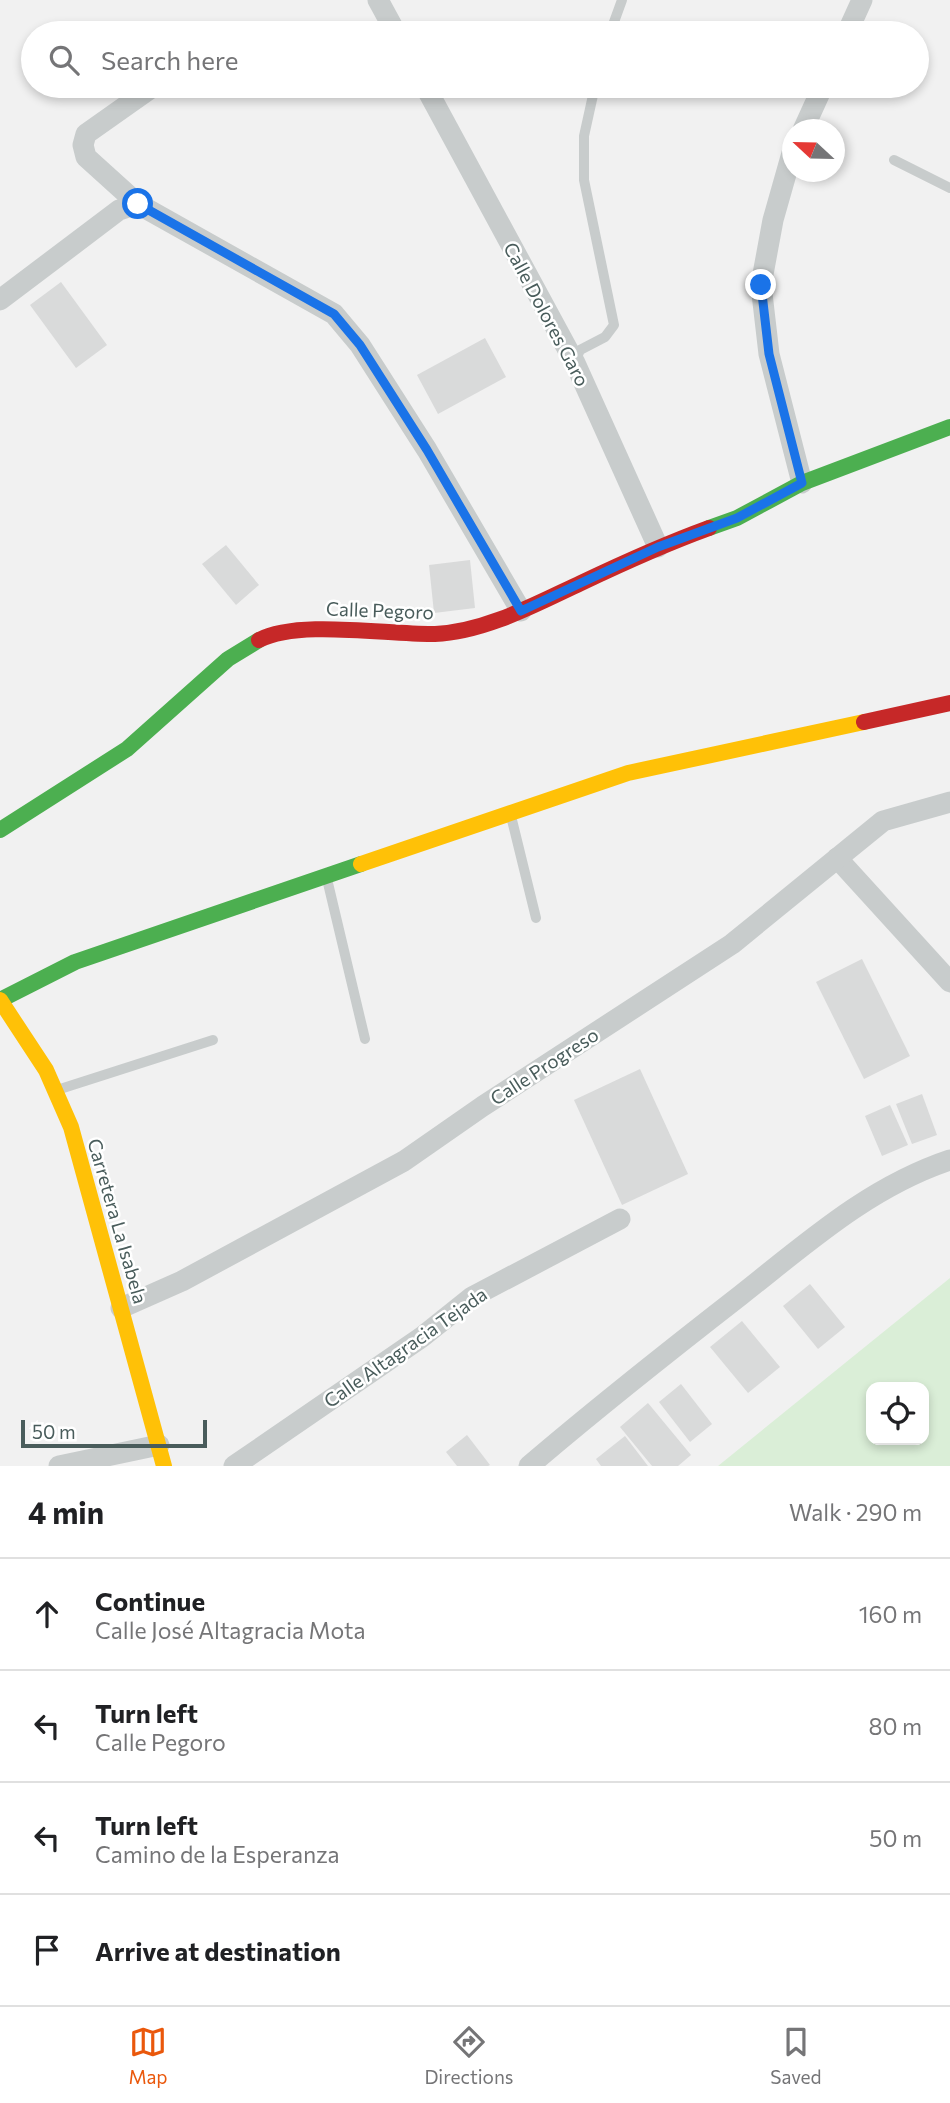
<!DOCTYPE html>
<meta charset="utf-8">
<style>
body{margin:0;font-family:Commissioner,sans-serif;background:#f2f2f2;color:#202124}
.controls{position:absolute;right:21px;bottom:21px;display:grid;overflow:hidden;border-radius:14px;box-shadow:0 4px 10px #0003}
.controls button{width:63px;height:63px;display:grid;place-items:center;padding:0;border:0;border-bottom:2px solid #e0e0e0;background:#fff;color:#202124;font:35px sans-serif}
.compass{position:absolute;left:782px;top:119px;width:63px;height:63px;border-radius:50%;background:#fff;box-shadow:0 4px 10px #0003;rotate:292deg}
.scale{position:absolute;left:21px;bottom:18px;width:186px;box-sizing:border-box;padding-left:7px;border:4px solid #495c5b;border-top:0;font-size:19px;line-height:24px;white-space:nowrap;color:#495c5b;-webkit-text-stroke:5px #fff;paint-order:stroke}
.stop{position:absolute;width:21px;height:21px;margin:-16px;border:5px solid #1a73e8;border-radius:50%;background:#fff}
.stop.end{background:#1a73e8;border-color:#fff;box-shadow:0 2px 7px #0008}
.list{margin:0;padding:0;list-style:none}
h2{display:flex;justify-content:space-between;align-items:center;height:91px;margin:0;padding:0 28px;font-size:30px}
h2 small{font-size:23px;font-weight:400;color:#757577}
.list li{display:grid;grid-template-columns:46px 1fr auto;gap:21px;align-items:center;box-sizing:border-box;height:112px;padding:0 28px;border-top:2px solid #e0e0e0}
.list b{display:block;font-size:26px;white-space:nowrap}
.list p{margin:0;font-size:23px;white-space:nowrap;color:#757577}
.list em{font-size:23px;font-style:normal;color:#757577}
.icon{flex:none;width:38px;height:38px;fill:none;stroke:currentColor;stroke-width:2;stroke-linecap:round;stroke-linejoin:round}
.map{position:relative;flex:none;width:950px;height:1466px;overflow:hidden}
.search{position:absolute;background:#fff;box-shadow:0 4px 10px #0003;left:21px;right:21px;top:21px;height:77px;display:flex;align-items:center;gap:18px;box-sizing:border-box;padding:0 24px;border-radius:38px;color:#757577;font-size:26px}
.sheet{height:539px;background:#fff}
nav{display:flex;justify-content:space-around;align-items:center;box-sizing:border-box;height:98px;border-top:2px solid #e0e0e0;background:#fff;font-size:19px;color:#757577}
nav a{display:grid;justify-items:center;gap:4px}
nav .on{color:#ea580c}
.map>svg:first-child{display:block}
</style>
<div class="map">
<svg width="950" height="1466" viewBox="0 0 950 1466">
<rect width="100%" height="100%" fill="#f1f1f1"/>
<path fill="#daeed7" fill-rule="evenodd" d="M950,1278V1466H718ZM871,1387H924V1440H871Z"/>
<g fill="#d9dada">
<path d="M61,282L107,345L76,368L30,305Z"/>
<path d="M485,338L506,377L438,414L417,375Z"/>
<path d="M226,545L259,585L236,605L202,564Z"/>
<path d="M470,560L475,608L434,613L429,565Z"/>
<path d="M862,959L910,1056L864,1079L816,982Z"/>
<path d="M640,1069L688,1174L622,1205L574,1100Z"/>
<path d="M922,1094L937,1135L912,1144L896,1104Z"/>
<path d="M890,1105L908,1145L882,1156L865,1116Z"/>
<path d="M810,1284L845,1327L818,1349L783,1306Z"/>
<path d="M742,1321L780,1367L748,1393L710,1347Z"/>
<path d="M681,1384L712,1424L690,1442L659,1402Z"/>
<path d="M648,1403L691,1455L678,1466H652L620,1427Z"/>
<path d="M467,1435L490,1465L488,1466H457L446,1452Z"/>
<path d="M625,1436L648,1466H601L596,1459Z"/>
</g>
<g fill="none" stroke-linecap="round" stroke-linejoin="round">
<g stroke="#c8cccc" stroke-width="10">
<path d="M610,33L622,0"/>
<path d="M894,160L950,188"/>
<path d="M576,360L580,350L605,337L614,325L584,180V136L595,86"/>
<path d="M511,816L536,918"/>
<path d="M327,879L365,1039"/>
<path d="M57,1090L213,1040"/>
</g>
<g stroke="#c8cccc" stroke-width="21">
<path d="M378,0L396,33"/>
<path d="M847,33L862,0"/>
<path d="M154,86L86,134L83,145L86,157L138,204L334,314L360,345L427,450L521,611"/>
<path d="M425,86L575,363L658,547"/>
<path d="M803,130L823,86"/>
<path d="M792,153L773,220L761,285L769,354L802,483"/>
<path d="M0,300L119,210L138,204"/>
<path d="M837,858L950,982"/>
<path d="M121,1308L182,1281L404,1161L483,1106L732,944L883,821L950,802"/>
<path d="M59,1466L159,1445"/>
<path d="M234,1466L422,1337L472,1297L620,1219"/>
<path d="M529,1466C598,1407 669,1351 741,1295C807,1243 869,1187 950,1160"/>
</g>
<g stroke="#4caf50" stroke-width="16">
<path d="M709,528L737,518L802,483L950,427"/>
<path d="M0,830L127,749L228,659L259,640"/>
<path d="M0,1000L75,962L361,864"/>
</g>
<g stroke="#ffc107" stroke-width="16">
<path d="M361,864L628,773L864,722"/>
<path d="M0,1000L46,1070L71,1127L164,1466"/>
</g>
<g stroke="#c62828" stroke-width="16">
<path d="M259,640C299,619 388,635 435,634C485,632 536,604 581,583C623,563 665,544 709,528"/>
<path d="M864,722L950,703"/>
</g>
</g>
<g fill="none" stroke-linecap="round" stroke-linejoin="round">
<path stroke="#1a73e8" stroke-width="9" d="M138,204L334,314L360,345L427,450L521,611L658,547L737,518L802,483L769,354L761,285"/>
</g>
<g text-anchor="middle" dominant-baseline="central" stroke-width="5" stroke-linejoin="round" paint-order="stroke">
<g font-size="19" fill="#495c5b" stroke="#fff">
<text transform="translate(547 314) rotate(62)">Calle Dolores Garo</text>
<text transform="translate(380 610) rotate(2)">Calle Pegoro</text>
<text transform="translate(544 1066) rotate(-33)">Calle Progreso</text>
<text transform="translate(118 1221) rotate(74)">Carretera La Isabela</text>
<text transform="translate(405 1347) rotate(-35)">Calle Altagracia Tejada</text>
</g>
</g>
</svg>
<div class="controls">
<button><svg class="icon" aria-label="locate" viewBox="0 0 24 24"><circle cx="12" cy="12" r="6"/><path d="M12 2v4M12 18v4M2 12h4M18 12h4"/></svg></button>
</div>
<svg class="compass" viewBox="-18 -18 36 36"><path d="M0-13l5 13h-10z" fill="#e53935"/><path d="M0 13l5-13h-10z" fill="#757577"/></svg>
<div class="scale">50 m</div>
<div class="stop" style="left:138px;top:204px"></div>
<div class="stop end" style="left:761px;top:285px"></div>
<div class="search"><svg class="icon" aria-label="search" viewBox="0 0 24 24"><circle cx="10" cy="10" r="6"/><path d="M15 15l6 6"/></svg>Search here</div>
</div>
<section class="sheet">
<h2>4 min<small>Walk · 290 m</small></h2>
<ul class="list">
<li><svg class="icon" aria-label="ahead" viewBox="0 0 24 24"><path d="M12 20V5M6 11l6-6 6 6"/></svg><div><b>Continue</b><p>Calle José Altagracia Mota</p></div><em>160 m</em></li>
<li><svg class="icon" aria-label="left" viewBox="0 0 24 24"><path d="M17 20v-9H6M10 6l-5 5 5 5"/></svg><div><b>Turn left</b><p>Calle Pegoro</p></div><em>80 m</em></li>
<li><svg class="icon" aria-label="left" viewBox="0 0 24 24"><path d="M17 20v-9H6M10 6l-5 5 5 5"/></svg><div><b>Turn left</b><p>Camino de la Esperanza</p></div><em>50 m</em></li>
<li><svg class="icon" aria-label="arrive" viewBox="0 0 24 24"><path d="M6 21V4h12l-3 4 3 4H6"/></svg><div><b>Arrive at destination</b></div></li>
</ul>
</section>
<nav>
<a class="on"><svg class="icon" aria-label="map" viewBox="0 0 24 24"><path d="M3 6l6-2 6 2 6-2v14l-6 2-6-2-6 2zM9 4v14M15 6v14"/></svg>Map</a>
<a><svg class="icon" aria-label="directions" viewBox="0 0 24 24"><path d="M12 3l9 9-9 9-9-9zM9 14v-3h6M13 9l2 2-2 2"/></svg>Directions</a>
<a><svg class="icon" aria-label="saved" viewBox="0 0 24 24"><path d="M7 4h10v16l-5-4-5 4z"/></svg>Saved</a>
</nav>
